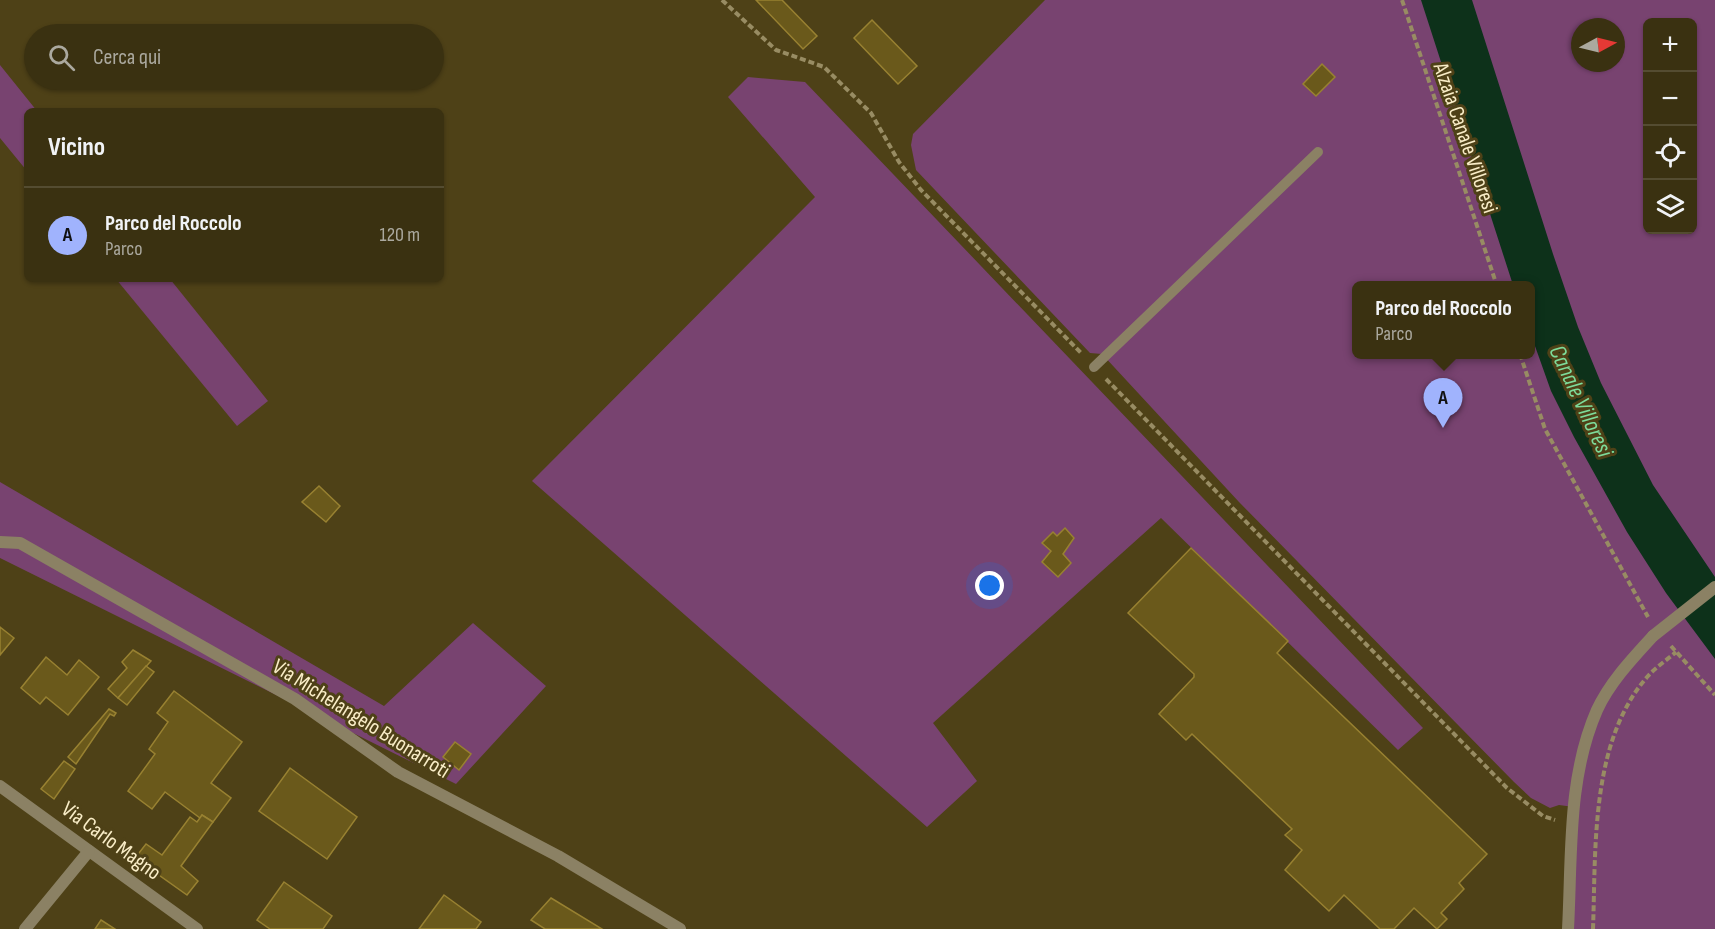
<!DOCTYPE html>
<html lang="it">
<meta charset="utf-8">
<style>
body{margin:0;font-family:"Sofia Sans Condensed",sans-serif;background:#453d1f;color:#f1f3f6}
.controls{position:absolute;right:18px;top:18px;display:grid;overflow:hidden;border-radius:9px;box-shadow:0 2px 4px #0004}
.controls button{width:54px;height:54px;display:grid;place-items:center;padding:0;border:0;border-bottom:2px solid #544c31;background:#3a3111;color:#f1f3f6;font:30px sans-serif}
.compass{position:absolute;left:1571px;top:18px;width:54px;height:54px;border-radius:50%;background:#3a3111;box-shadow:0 2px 4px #0004;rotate:83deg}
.you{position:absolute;left:990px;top:586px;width:21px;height:21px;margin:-15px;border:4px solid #fff;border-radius:50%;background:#1a73e8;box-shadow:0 0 0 9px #1a73e833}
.badge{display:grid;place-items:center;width:39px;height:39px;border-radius:50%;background:#a0b3fd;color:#111;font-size:20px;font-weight:700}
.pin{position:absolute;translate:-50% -50px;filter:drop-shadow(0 2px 3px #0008)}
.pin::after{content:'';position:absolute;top:32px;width:21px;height:18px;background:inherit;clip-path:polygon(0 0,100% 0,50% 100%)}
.popup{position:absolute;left:1352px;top:281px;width:183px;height:78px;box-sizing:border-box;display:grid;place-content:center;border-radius:9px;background:#3a3111;filter:drop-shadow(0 2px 4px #0005);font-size:20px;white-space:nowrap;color:#aba99f}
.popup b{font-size:22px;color:#f1f3f6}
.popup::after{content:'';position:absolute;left:50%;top:100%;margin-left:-12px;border:12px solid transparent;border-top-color:#3a3111}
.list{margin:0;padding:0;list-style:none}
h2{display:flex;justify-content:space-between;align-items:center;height:78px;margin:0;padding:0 24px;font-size:26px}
h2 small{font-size:20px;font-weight:400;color:#aba99f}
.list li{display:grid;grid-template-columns:39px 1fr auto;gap:18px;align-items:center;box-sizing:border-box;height:96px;padding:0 24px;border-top:2px solid #544c31}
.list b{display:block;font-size:22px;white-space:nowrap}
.list p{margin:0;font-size:20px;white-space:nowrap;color:#aba99f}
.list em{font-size:20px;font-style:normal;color:#aba99f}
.icon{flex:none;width:33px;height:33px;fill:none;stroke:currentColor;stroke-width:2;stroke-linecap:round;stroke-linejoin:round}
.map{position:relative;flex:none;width:1715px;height:929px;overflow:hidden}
.search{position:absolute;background:#3a3111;box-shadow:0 2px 4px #0004;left:24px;top:24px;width:420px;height:66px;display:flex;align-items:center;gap:15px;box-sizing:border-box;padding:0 21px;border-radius:33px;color:#aba99f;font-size:22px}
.panel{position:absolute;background:#3a3111;box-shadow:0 2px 4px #0004;left:24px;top:108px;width:420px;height:174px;border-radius:9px}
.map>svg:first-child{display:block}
</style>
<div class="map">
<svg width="1715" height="929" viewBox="0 0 1715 929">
<rect width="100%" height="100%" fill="#4e4117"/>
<g fill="#784370" fill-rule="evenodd">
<path d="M1045,0H1715V929H1568L1574,807L1559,805L1550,808L1531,798L1514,782L1239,502L1102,354L1090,353L916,170L911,145L913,134ZM1648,22H1692V230H1648ZM1580,27H1616V63H1580ZM1356,286H1530V354H1356Z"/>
<path d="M0,65L37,111H27V171L0,138Z"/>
<path d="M748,77L805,82L1423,728L1398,750L1161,518L933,723L977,781L927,827L532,481L815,197L728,97Z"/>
<path d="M116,279H170L268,401L237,426Z"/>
<path d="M0,482L384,706L473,623L546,686L456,784L0,558Z"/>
</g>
<path fill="#0d311a" d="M1421,0H1472L1553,254L1578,327L1601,383L1653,485L1715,577V659L1666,593L1627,532L1574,437L1551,391L1530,332V286L1513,285Z"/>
<g fill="#6a591b" stroke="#988131" stroke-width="1.5">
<path d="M756,0H782L817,36L803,49Z"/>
<path d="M872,20L917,66L898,84L854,38Z"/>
<path d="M1322,64L1335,77L1316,96L1303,84Z"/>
<path d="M319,486L340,506L326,522L302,502Z"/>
<path d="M1065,528L1074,538L1063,554L1071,563L1058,577L1042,562L1051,551L1042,543L1053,532L1057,536Z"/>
<path d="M1191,548L1288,641L1277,653L1487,854L1459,883L1464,889L1441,913L1447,919L1437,929L1414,908L1394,929H1380L1344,895L1329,911L1285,870L1302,850L1285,835L1292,829L1192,734L1186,740L1159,714L1194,677V674L1128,613Z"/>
<path d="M0,627L14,638L0,655Z"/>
<path d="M133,650L151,661L118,698L108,689L127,668L122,662Z"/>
<path d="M46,657L67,675L79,660L99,677L68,715L46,697L40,704L21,688Z"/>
<path d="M146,666L154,672L127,705L118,698Z"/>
<path d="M174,691L242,742L211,783L231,798L213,822L202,815L200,818L165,792L152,809L128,791L155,754L149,749L168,722L157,713Z"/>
<path d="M109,709L116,713L114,716L110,714L76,764L68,757Z"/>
<path d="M455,742L471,754L459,770L443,757Z"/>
<path d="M64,761L75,769L54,799L41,789Z"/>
<path d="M290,768L357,817L327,859L259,811Z"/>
<path d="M202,815L213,822L181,866L198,881L187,895L135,858L146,844L162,855L190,817L197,822Z"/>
<path d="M284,882L332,916L323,929H270L257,920Z"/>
<path d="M444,895L481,922L476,929H419Z"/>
<path d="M551,898L602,929H545L531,920Z"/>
<path d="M101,920L115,929H95Z"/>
</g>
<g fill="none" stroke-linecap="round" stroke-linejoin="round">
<g stroke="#988c63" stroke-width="4" stroke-dasharray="6 3" stroke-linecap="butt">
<path d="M722,0L776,50L824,67L871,113L899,162L921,190L1082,354"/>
<path d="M1402,0L1497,286"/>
<path d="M1520,354L1545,429L1648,617"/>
<path d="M1106,379L1507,788L1543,816L1555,820"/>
<path d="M1671,646L1715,695"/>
<path d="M1593,929C1596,848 1590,741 1648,676C1656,667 1667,660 1676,652"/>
</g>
<path stroke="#8b8164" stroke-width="10" d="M1094,367L1318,152"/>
<g stroke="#8b8164" stroke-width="12">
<path d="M0,542L20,543L295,699L398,772L558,856L680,929"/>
<path d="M0,786L197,929"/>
<path d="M25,929L89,851"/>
<path d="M1568,929C1572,857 1567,778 1597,710C1610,682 1632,659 1653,636"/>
</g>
<path stroke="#8b8164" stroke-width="12" d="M1653,636L1715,587"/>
</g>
<g text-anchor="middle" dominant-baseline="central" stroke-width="6" stroke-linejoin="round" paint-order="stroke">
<g font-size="22" fill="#f9edc7" stroke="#4e4117">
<text transform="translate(1465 138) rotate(71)">Alzaia Canale Villoresi</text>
<text transform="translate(361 719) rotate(32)">Via Michelangelo Buonarroti</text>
<text transform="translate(111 841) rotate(36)">Via Carlo Magno</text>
</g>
<g font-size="24" font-style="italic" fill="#7ddb9a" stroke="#4e4117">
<text transform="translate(1581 401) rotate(65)">Canale Villoresi</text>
</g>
</g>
</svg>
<div class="controls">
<button>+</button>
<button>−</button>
<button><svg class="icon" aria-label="locate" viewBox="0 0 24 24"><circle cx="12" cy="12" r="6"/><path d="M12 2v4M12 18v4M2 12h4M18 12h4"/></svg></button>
<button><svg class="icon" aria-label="layers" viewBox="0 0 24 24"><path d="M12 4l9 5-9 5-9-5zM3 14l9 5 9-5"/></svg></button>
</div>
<svg class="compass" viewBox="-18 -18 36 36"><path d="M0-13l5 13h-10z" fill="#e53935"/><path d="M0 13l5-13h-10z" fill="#aba99f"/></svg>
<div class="you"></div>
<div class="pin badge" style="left:1443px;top:428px">A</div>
<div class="popup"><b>Parco del Roccolo</b>Parco</div>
<div class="search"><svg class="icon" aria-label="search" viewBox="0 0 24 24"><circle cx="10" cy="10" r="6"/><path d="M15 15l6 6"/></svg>Cerca qui</div>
<section class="panel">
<h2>Vicino<small></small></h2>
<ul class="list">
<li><span class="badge">A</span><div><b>Parco del Roccolo</b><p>Parco</p></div><em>120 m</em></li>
</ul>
</section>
</div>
